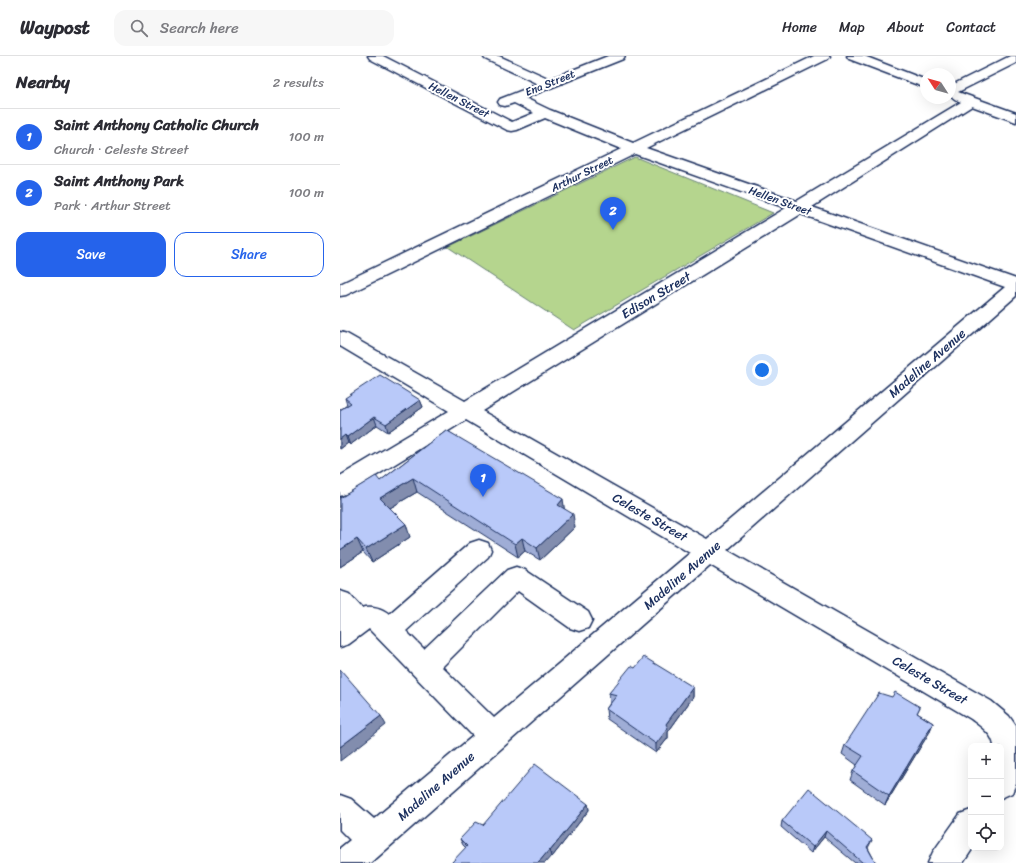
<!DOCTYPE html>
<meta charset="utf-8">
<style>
body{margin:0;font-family:Sriracha,sans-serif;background:#f7f7f7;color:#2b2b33}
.controls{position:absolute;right:12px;bottom:12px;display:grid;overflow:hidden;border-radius:8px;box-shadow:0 4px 16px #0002}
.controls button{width:36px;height:36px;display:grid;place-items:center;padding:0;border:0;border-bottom:1px solid #e1e1e2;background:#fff;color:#2b2b33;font:20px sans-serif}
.compass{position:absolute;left:580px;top:12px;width:36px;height:36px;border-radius:50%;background:#fff;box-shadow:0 4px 16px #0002;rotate:306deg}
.you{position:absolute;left:422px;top:314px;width:14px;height:14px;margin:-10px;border:3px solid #fff;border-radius:50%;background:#1a73e8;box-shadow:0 0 0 6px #1a73e833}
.badge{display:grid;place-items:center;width:26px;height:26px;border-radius:50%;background:#2563eb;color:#fff;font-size:13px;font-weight:700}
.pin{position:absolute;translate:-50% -33px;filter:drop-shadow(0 1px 2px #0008)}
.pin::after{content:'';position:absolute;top:21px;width:14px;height:12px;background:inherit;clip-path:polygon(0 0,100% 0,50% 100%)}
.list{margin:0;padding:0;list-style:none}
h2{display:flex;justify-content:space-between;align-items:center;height:52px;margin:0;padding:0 16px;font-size:17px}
h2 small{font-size:13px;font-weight:400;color:#7c7c81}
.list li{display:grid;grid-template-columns:26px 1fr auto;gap:12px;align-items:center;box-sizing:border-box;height:56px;padding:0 16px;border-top:1px solid #e1e1e2}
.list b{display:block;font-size:15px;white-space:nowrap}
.list p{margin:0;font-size:13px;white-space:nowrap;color:#7c7c81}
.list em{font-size:13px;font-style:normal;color:#7c7c81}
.actions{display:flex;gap:8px;padding:12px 16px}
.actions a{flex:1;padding:9px 0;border:1px solid #2563eb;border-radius:12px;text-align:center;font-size:14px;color:#2563eb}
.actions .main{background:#2563eb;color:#fff}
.icon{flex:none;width:22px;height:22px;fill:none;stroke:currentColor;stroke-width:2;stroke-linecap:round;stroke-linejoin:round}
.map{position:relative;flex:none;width:676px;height:807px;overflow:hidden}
header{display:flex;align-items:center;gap:24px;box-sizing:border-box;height:56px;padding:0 20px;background:#fff;border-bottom:1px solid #e1e1e2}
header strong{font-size:19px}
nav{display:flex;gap:22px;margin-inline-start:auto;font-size:14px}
.search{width:280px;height:36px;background:#f7f7f7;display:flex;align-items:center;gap:10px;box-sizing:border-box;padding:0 14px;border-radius:12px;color:#7c7c81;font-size:15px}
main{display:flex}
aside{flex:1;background:#fff}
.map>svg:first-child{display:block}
</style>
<header>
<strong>Waypost</strong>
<div class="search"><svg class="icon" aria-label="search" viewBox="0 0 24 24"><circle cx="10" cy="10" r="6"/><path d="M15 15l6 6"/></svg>Search here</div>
<nav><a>Home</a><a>Map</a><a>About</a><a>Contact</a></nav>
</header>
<main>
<aside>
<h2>Nearby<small>2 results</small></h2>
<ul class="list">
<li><span class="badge">1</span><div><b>Saint Anthony Catholic Church</b><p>Church · Celeste Street</p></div><em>100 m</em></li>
<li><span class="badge">2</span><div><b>Saint Anthony Park</b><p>Park · Arthur Street</p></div><em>100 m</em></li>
</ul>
<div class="actions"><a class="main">Save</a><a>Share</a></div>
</aside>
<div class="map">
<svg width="676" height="807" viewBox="0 0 676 807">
<rect width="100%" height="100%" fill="#fff"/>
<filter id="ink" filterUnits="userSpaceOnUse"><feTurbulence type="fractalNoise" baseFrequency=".025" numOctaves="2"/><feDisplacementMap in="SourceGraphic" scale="8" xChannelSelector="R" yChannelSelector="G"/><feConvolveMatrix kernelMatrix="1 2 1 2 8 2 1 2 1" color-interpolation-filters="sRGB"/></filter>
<g filter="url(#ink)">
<path fill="#b5d58e" stroke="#688276" d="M295,101L433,157L234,274L108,191Z"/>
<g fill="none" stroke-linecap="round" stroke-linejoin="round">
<g stroke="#1b2f5e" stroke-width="3">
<g id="minor">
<path d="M28,0H43L172,66L194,57L174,47L165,50L160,49L158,46L160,43L198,28L145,3L143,0H159L210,23L268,0H285L283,3L185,42L210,54L293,87L474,0H490L488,3L306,92L457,145L621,46C611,42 610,40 610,30L670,0H676V7L618,36L676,57V66L632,50L472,151L676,223V240L387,494L651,645L669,660L676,670V727L672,737L661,742V690H654C653,678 640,670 631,663L370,509L31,807H0V792L10,784L0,774V739L11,743L34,763L133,680L29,573L9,588L0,591V535L9,538L22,552C31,549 42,552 49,558L130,487L139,484L148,487L151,494L148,501L66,575L84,593L167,514L176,511L185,514L248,556L252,564L248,572L239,575L230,572L178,535L102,611L154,662L350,497L126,364L8,437L0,440V420L109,355L0,290V276L7,278L125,345L446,152L295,98L6,239L0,240V228L281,93L205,62L177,74L172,75L167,74L30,3ZM461,158L665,231L367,483L142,355Z"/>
<path d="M507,0H524L586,24V32L509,3Z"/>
<path d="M631,754V792H633L623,807H588L593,796L620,758Z"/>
</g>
</g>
<use href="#minor" fill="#fff" fill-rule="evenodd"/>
</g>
<g fill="#9fadd6" stroke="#1b2f5e">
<path d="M5,342L80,344L83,351L48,376L37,369L10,389L8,387L0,393V354L7,349Z"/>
<path d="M106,374L225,453L235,471L200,504L185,495L178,501L77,436L50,452L70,481L32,506L23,496L0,511V442L40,425Z"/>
<path d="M295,612L353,631V641L328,676V682L316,697L267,663L266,653L270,647L269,637Z"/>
<path d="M580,651L577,657L593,667L589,677L545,749L510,724L513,715L517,709L502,698L505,689Z"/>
<path d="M248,748L249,754L212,801L211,800L125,791L123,789L120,783L143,769Z"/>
<path d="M442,765L532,784L528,792L536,807H515L484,781L471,797L441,771Z"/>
</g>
<g fill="#828dae" stroke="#1b2f5e">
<path d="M80,344L83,351L48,376L46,368Z"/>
<path d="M34,361L37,369L10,389L7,381Z"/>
<path d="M5,379L8,387L0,393V383Z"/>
<path d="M73,422L77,436L45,455L40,442Z"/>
<path d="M223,443L225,457L218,449Z"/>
<path d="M233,458L235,471L200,504L197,492Z"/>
<path d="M66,468L70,481L32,506L26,493Z"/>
<path d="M182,482L185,495L178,501L175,488Z"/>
<path d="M17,483L23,496L0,511V494Z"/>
<path d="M353,631V641L328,676V682L316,697V688L326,668Z"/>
<path d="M41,660L46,669L0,705V691Z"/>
<path d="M593,667L589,677L545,749L549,740Z"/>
<path d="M248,748L249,754L212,801L210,795Z"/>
<path d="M486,775L484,781L471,797L473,791Z"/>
<path d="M209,794L211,800L205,807H198Z"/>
</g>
<g fill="#b9c9f9" stroke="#1b2f5e">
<path d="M40,319L80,344L46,368L34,361L7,381L5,379L0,383V354L11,347L5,342Z"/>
<path d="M106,374L223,443L218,449L233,458L197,492L182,482L175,488L73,422L40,442L66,468L26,493L17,483L0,494V442L36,420L40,425Z"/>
<path d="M304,601L353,631L326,668L328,672L316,688L266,653L277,639L269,637L291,610L295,612Z"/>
<path d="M0,613L41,660L0,691Z"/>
<path d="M555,636L580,651L577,657L593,667L549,740L513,715L523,700L505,689L539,637L552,641Z"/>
<path d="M195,708L248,748L210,795L209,794L198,807H112V806L127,790L120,783L136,766L143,769Z"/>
<path d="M469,732L532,784L527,791L536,807H523L486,775L473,791L442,765Z"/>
</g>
</g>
<g text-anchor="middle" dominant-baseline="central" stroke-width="4" stroke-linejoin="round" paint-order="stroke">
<g font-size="11" fill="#1b2f5e" stroke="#fff">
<text transform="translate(210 27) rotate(-22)">Ena Street</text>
<text transform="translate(119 44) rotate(27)">Hellen Street</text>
<text transform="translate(242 118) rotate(-26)">Arthur Street</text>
<text transform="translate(440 145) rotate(20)">Hellen Street</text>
</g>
<g font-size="13" fill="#1b2f5e" stroke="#fff">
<text transform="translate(316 239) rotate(-31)">Edison Street</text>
<text transform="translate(587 307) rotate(-41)">Madeline Avenue</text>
<text transform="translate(310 461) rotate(30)">Celeste Street</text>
<text transform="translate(342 519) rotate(-41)">Madeline Avenue</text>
<text transform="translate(590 624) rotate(30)">Celeste Street</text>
<text transform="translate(96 730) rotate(-41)">Madeline Avenue</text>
</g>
</g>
</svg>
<div class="controls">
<button>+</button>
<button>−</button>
<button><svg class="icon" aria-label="locate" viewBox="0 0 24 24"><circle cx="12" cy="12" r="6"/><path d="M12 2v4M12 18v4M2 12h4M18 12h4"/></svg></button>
</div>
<svg class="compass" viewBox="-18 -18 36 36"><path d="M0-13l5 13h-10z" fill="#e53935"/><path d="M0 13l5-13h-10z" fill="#7c7c81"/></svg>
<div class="you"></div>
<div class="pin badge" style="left:143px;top:441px">1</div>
<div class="pin badge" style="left:273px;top:174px">2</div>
</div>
</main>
